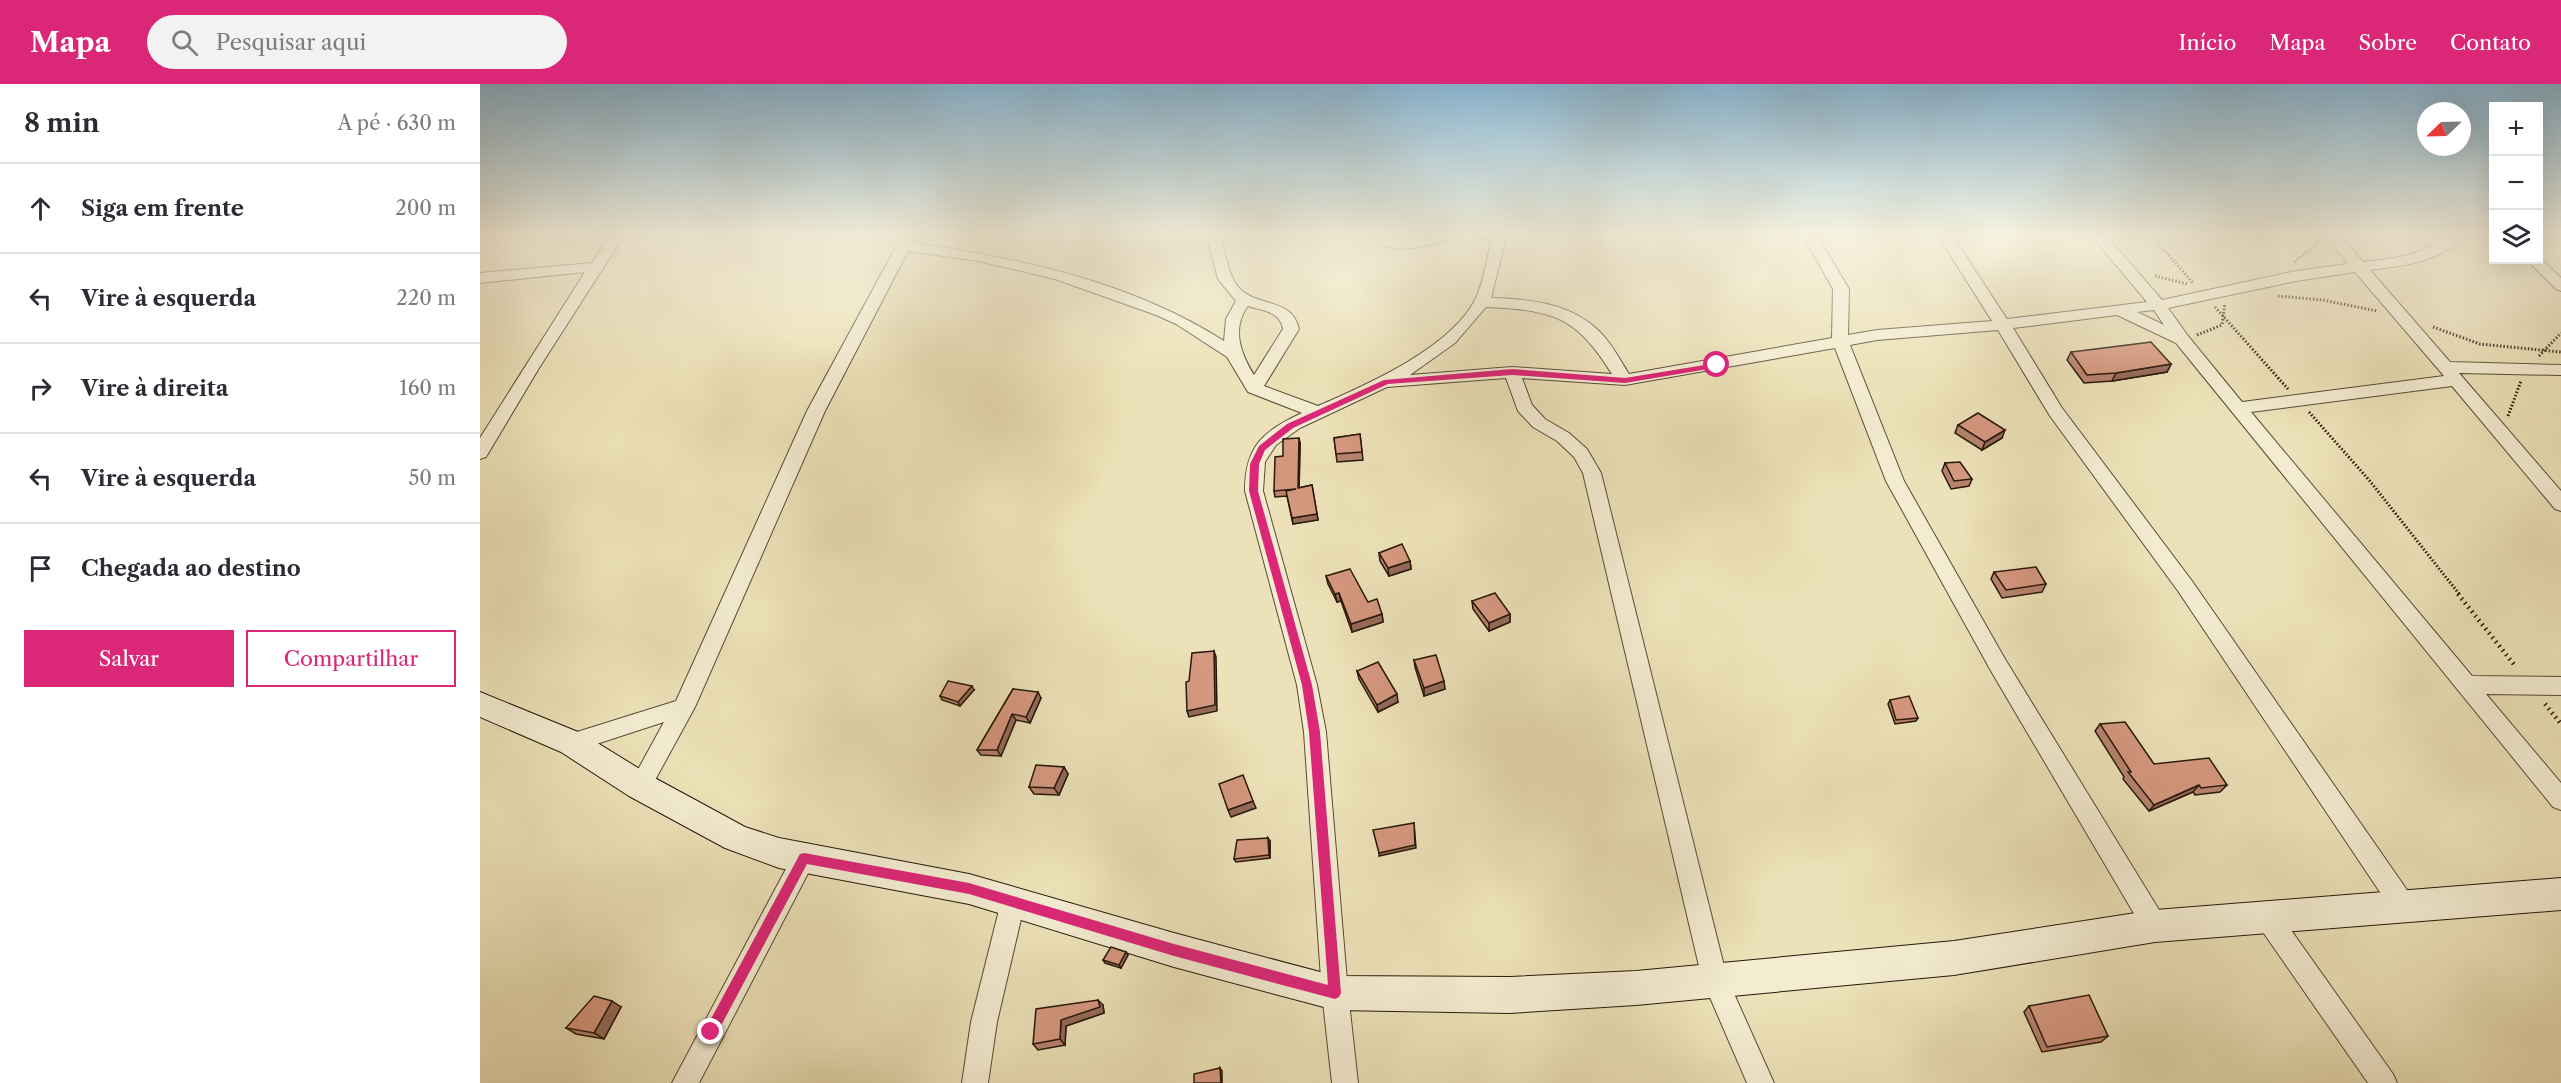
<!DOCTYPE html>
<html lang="pt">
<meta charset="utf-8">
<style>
body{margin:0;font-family:"Libre Caslon Text",serif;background:#f2f2f3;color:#2b2b33}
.controls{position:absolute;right:18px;top:18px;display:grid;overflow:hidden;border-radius:0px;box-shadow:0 6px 24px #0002}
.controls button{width:54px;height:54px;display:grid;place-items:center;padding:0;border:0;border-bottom:2px solid #e1e1e2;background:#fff;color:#2b2b33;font:30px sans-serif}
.compass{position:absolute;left:1937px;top:18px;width:54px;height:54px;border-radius:50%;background:#fff;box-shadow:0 6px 24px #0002;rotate:247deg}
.stop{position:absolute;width:18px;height:18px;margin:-14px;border:4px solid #db2777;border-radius:50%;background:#fff}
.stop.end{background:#db2777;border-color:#fff;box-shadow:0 2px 6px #0008}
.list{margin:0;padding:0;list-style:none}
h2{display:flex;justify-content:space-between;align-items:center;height:78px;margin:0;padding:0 24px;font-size:26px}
h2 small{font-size:20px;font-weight:400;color:#7c7c81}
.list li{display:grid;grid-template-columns:39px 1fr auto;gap:18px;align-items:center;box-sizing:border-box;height:90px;padding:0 24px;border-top:2px solid #e1e1e2}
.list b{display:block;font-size:22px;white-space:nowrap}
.list em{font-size:20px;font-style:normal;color:#7c7c81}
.actions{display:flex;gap:12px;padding:18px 24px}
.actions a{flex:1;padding:14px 0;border:2px solid #db2777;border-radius:0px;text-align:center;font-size:21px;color:#db2777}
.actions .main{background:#db2777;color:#fff}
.icon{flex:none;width:33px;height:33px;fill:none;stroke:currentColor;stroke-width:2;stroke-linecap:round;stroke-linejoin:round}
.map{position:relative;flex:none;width:2081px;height:999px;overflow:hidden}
header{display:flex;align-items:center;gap:36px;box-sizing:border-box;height:84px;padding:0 30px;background:#db2777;color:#fff}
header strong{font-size:28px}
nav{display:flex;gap:33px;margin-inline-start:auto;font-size:21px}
.search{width:420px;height:54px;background:#f2f2f3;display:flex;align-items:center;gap:15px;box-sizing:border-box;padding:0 21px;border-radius:33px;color:#7c7c81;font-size:22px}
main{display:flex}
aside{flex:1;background:#fff}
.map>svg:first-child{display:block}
</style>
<header>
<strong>Mapa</strong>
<div class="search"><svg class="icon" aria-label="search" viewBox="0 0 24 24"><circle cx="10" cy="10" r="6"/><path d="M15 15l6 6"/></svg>Pesquisar aqui</div>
<nav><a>Início</a><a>Mapa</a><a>Sobre</a><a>Contato</a></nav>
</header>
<main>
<aside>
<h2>8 min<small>A pé · 630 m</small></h2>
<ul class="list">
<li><svg class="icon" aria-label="ahead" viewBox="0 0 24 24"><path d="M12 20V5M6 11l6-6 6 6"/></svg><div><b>Siga em frente</b></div><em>200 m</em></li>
<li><svg class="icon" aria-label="left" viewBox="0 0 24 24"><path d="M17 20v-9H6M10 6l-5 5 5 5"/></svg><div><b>Vire à esquerda</b></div><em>220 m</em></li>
<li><svg class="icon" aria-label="right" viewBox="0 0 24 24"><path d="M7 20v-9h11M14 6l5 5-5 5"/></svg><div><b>Vire à direita</b></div><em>160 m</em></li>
<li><svg class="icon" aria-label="left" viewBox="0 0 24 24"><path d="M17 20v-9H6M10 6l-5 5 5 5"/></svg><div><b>Vire à esquerda</b></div><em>50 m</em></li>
<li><svg class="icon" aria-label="arrive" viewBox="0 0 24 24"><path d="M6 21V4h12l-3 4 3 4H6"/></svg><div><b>Chegada ao destino</b></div></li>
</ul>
<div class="actions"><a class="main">Salvar</a><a>Compartilhar</a></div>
</aside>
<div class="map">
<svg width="2081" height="999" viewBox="0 0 2081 999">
<rect width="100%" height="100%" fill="#ece1b8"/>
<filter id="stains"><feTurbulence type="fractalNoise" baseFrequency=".00333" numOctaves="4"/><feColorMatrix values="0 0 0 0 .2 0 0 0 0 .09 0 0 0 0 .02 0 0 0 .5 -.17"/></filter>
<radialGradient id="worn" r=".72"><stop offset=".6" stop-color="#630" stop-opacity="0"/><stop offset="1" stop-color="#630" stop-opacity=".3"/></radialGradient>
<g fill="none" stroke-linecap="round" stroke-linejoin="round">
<g stroke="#594a36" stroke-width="2">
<g id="street">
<path d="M131,150H145L59,284L6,373L0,375V354L105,188L0,199V189L112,179Z"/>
<path d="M423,150H437L433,159C540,174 652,198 744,257L746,235L756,217L738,195L726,150H740C746,167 747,190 759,204C778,224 812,213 819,245L784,302L838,322C886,301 972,264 996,214C1004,196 1007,175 1011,156L993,153L991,150H1027L1011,214C1049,215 1091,219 1120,248C1132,260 1140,276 1149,290L1352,254L1353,205L1322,150H1336L1369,205L1368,251L1397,246L1512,237L1457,150H1471L1527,235L1667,218L1610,150H1625L1682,216L1816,187L1868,180L1844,150H1859L1883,178C1905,175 1927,174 1947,164C1964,157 1964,150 1985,150C1965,178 1921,182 1890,186L1970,278L2081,281V291L1979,289L2081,407V427L2075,425L1972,302L1771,328L1992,592L2081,593V611L2006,610L2081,699V726L2073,723L1696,259L1637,231L1533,244L1582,324L1712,497L1934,816L1937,824L1934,832L1925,835L1916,832L1698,507L1570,332L1518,246L1397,256L1370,261L1424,397L1525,575L1684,834L1687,842L1684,850L1675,854L1666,850L1511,587L1406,397L1355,264L1145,301L1042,294L1052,321L1065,335L1089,349L1107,365L1121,389L1247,894L1294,999H1267L1222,895L1103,389L1094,373L1077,357L1053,343L1038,327L1026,294L907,303L820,344L796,361L785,378L783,407L837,601L846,648L868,909L878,999H852L842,909L824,648L817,601L765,407C765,362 783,347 822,329L768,308L747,273L696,240L676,231L575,195L499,177L428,167L345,327L215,623L168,709L160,712L152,709L149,702L184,638L92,668L84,666L81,659L84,652L196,617L327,327ZM1875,188L1964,292L1762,318L1708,252L1688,224L1816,197ZM768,222C783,227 800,227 803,245L774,291C761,270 751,245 768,222ZM1006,223C1073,226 1096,232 1132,290L1032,283L930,291L975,259ZM1674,226L1684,241L1657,228Z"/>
<path d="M889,150C904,150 910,156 921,156C941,156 959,149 979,150L977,153C951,160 909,177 889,150Z"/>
<path d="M2059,173L2081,194V207L2076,205L2047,176H2058Z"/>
<path d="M324,763L332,766L336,774L219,999H192L316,766Z"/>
<path d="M533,807L542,810L545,818L517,938L508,999H482L491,938L521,818L524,810Z"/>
<path d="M1787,821L1796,825L1913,990L1917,999H1888L1778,841L1775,833L1778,825Z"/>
</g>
</g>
<g stroke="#28180a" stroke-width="2">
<path id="secondary" d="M0,608L103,650L171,692L265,743L299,754L489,790L694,849L855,892L1030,893L1156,887L1474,857L1675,826L2081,794V826L1675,858L1474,891L1156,921L1030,929L855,926L694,883L489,820L299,784L245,764L149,712L81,668L0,633Z"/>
</g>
<g stroke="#28180a" stroke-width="3" stroke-dasharray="1.5 2" stroke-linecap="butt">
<path d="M1670,150L1714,200"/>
<path d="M1814,178L1835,162L1838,155"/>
<path d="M1675,192L1708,200"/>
<path d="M1798,212L1843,216L1897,227"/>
<path d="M1735,223L1808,305"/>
<path d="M1953,243L2000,260L2081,268"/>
<path d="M1717,251L1742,241L1745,219"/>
<path d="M2059,272L2081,249"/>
<path d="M1829,328L1889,396L1980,511"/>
<path d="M2028,332L2041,297"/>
</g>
<g stroke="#28180a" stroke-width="4.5" stroke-dasharray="1.5 4" stroke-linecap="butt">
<path d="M1978,510L2036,583"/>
<path d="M2065,620L2081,640"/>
</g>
<use href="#street" fill="#f3ecd1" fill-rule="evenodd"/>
<use href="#secondary" fill="#f3ecd1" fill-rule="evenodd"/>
</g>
<g fill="#b7836e" stroke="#28180a" stroke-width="1.5">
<path d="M344,150H374L344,151Z"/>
<path d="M1591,268L1691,280L1687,288L1632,297L1604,299L1587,276Z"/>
<path d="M1478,341L1522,354L1502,366L1475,349Z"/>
<path d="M880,350L883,376L857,378L854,354Z"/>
<path d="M820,359L819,404L832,401L838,436L813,440L807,412L795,413L794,407L803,372Z"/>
<path d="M1465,379L1492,395L1489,402L1471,405L1462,387Z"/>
<path d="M899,469L930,477L931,485L909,492L900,477Z"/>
<path d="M1514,488L1566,500L1562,508L1522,514L1511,495Z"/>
<path d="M846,492L888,518L902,530L903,538L872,548L861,517L857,518L848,500Z"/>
<path d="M992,517L1030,530V538L1009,547L993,525Z"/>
<path d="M934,576L965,605L944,612L935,583Z"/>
<path d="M877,587L918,618L898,628L879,595Z"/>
<path d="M533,605L561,614L550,639L536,636L521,672L501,671L497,666Z"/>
<path d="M494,606L480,622L462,616L460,612Z"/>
<path d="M1410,616L1438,634L1436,637L1415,640L1408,620Z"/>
<path d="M1620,640L1674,680L1747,701L1740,708L1715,711L1713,708L1669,727L1643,695L1644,693L1615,647Z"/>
<path d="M584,683L588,690L579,711L554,710L549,703Z"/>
<path d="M790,757V774L756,778L754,775Z"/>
<path d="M646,868L648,871L641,884L625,879L623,876Z"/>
<path d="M623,921L624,929L586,942L585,961L558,966L553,960Z"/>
<path d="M1549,922L1628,952L1621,958L1562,968L1544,928Z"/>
<path d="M141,923L124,955L96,950L86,944Z"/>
</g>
<g fill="#956a5a" stroke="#28180a" stroke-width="1.5">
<path d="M1691,280L1687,288L1632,297L1636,289Z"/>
<path d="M1525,346L1522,354L1502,366L1505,358Z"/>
<path d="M819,354L820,359L819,410L818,404Z"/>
<path d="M837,430L838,436L813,440L812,434Z"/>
<path d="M930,477L931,485L909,492L908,484Z"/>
<path d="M859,509L861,517L857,518L855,510Z"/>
<path d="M902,530L903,538L872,548L871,540Z"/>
<path d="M1030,530V538L1009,547V539Z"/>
<path d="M734,567L736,573L737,627L709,633L707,627Z"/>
<path d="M964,597L965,605L944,612V604Z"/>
<path d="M492,602L494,606L480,622L478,618Z"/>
<path d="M558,608L561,614L550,639L546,633Z"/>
<path d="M917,610L918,618L898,628L897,621Z"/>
<path d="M532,630L536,636L521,672L517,666Z"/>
<path d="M584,683L588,690L579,711L574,704Z"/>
<path d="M1719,701L1713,708L1669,727L1674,721Z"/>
<path d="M773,717L776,724L751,733L748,726Z"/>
<path d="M934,739L936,764L899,772V769Z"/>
<path d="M788,754L790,757V774L789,771Z"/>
<path d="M646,868L648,871L641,884L639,881Z"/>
<path d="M618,916L623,921L624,929L586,942L585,961L580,955L581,936Z"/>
<path d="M132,917L141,923L124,955L114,949Z"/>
<path d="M740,984L742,987V999H741Z"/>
</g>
<g fill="#d59880" stroke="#28180a" stroke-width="1.5">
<path d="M1671,258L1691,280L1636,289L1607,291L1591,268Z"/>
<path d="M1498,329L1525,346L1505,358L1478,341Z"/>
<path d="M880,350L882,368L856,370L854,354Z"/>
<path d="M819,354L818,404L832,401L837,430L812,434L806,407L816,405L794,407L795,373L803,372V355Z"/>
<path d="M1480,378L1492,395L1474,397L1465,379Z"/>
<path d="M922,460L930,477L908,484L899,469Z"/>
<path d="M1556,483L1566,500L1526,506L1514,488Z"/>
<path d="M870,485L888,518L897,515L902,530L871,540L859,509L855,510L846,492Z"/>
<path d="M1015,509L1030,530L1009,539L992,517Z"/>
<path d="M734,567L735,621L707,627L706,598L709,597L712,569Z"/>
<path d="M956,571L964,597L944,604L934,576Z"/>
<path d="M898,578L917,610L897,621L877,587Z"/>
<path d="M468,597L492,602L478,618L460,612Z"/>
<path d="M533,605L558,608L546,633L532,630L517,666H497Z"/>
<path d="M1429,612L1438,634L1416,636L1410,616Z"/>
<path d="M1645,638L1674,680L1729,674L1747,701L1721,704L1719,701L1674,721L1648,688H1651L1620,640Z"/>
<path d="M556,681L584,683L574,704L549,703Z"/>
<path d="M763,691L773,717L748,726L739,700Z"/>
<path d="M934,739L935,761L899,769L893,746Z"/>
<path d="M788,754L789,771L754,775L757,756Z"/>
<path d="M631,863L646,868L639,881L623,876Z"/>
<path d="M1609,911L1628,952L1567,963L1549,922Z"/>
<path d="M114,912L132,917L114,949L86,944Z"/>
<path d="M618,916L620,923L581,936L580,955L553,960L556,925Z"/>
<path d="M740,984L741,999H714V990Z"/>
</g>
<linearGradient id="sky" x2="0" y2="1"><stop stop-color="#89b7d4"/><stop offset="0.52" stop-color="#f6f2df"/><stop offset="1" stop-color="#f6f2df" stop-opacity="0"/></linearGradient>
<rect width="2081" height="290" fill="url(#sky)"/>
<path fill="#db2777" d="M1237,279L1240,283L1145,299L1032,291L908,300L813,344L785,366L779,380L778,407L832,601L840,648L861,909L859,913L855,915L694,872L489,810L327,780L235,953H226V944L320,770L324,769L489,799L694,860L848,901L829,648L822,601L769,407L770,380L779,362L807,340L904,296L1032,285L1145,294Z"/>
<rect width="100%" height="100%" filter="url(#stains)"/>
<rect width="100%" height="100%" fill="url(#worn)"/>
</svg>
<div class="controls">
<button>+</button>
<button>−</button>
<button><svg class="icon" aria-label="layers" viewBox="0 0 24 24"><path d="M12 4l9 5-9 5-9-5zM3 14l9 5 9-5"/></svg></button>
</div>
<svg class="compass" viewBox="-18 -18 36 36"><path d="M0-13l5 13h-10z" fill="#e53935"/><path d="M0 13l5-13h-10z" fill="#7c7c81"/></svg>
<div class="stop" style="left:1237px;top:281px"></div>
<div class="stop end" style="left:231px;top:948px"></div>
</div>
</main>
